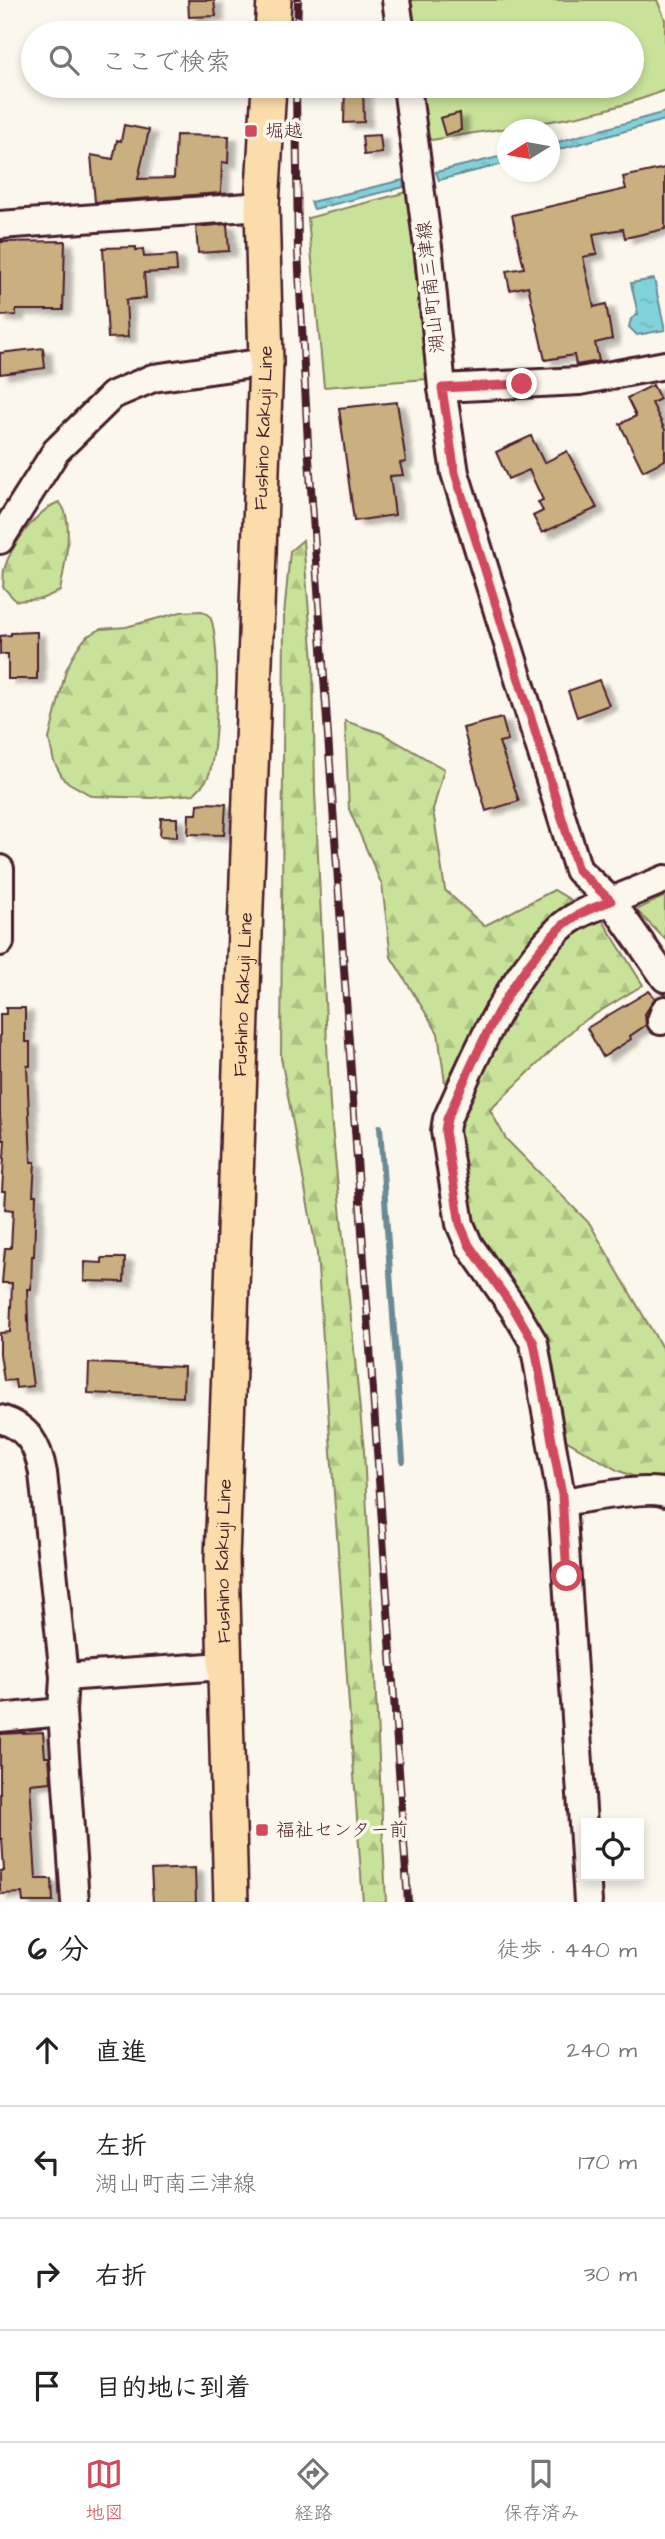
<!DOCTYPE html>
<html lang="ja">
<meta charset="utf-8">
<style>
body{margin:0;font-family:"Architects Daughter","Klee One",sans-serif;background:#f6f6f6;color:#222}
.controls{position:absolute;right:21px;bottom:21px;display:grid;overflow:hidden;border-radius:0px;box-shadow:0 4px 10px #0003}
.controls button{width:63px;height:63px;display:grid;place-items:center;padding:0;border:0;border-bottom:2px solid #e0e0e0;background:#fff;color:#222;font:35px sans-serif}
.compass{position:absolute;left:497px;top:119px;width:63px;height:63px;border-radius:50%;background:#fff;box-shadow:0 4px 10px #0003;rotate:259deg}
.stop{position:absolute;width:21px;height:21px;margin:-16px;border:5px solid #d1495b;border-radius:50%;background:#fff}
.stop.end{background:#d1495b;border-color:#fff;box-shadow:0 2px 7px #0008}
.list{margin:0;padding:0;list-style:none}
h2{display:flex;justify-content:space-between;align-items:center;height:91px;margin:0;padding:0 28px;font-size:30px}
h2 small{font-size:23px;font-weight:400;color:#767676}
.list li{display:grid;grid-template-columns:46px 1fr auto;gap:21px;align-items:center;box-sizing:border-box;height:112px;padding:0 28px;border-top:2px solid #e0e0e0}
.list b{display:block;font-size:26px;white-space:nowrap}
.list p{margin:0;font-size:23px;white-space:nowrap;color:#767676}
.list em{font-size:23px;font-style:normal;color:#767676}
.icon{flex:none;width:38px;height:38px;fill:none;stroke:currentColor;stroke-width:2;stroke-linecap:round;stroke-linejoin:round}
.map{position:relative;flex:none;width:665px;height:1902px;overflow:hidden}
.search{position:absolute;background:#fff;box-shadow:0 4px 10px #0003;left:21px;right:21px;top:21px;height:77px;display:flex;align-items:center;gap:18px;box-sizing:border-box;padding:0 24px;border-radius:38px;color:#767676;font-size:26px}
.sheet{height:539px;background:#fff}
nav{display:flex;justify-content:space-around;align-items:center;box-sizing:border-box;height:98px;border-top:2px solid #e0e0e0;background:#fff;font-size:19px;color:#767676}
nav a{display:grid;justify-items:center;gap:4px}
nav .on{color:#d1495b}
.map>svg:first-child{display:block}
</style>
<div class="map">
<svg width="665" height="1902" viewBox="0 0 665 1902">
<defs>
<pattern id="forest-firs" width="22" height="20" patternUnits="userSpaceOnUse" patternTransform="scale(1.75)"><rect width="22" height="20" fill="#c8e399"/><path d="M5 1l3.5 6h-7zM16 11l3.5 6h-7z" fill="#adc284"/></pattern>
<pattern id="water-ripples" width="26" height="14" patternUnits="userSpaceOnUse" patternTransform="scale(1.75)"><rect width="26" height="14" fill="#81d2db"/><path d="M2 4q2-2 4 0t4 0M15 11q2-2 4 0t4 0" fill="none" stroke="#71b4bc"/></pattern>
<filter id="shadow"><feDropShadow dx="8" dy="4.5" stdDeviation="2" flood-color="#0004"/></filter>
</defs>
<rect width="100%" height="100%" fill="#fbf7ec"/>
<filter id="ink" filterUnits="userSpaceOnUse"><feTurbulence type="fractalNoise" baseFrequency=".0143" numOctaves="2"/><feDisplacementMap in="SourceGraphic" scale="14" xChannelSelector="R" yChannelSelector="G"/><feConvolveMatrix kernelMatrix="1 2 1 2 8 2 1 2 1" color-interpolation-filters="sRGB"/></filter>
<g filter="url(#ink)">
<g fill="#c8e399" stroke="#898162" stroke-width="2">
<path d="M409,0H657L665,19V90C591,121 510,126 432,140L426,136L420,86H632V33H413Z"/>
<path d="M407,192L427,379L324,387L308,218Z"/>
<path d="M665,896V939L636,910Z"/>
</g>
<g fill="url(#forest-firs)" stroke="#898162" stroke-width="2">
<path d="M59,502C76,518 64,569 60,591L41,599L16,601L3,587C4,582 3,575 4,570C10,547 37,510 59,502Z"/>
<path d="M303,540L313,661L315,792L330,1106L364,1451L386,1902H363L317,1254L281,1058L284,616L290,551Z"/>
<path d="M202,611C205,613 208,614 210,617C221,636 218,757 208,777C206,783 198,789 194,794L152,798L92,796L64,780L54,762L49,739L66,670L76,650L87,636L101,629L126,627L181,612Z"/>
<path d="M345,721L381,733L444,769L433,810L445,890L484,926L554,890L601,918L643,985L579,1024L490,1110L506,1139L590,1224L665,1353V1484L645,1481L617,1470L564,1439L472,1229L452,1132L438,1033L391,957L382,885L349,809Z"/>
</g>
<g fill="url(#water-ripples)" stroke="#6b8a95" stroke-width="2">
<path d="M665,112V120L550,152V144Z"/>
<path d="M507,155V163L439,180L436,172Z"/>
<path d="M403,180L404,187L314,209L311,202Z"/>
<path d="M654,279L665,330L637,335L629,327L631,319L638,314L631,283Z"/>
</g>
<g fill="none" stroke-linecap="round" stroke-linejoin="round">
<path stroke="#6b8a95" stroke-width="6" d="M380,1127L403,1461"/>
</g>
<g fill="#caaf80" stroke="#4a1f2b" stroke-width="2" filter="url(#shadow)">
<path d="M188,0H214L216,16L189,17Z"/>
<path d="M363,86L364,122L344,123L345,87Z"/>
<path d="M460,113L461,130L445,135L440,118Z"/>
<path d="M124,125L149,130L138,179L174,178L176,135L229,136L228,163L222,162L221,193L95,202L91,155L113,159L117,140L121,141Z"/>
<path d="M380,135L382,153L364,155L362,136Z"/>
<path d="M665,168V229L625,238L623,229L593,234L597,254L583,257L594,307L606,304L612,339L595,343L599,361L576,365L574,355L545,360L528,286L510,290L506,271L524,268L512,215L626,189L623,177Z"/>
<path d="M227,224L229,251L198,253L196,227Z"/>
<path d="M65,241L63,310H16V315L0,316V242Z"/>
<path d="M136,247V250L143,249L144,257L176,255L177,271L144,273L146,298L126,300L128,337L108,338L103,248Z"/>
<path d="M43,348L45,368L0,374V353Z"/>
<path d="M653,385L660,399L652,403L665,430V460L643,471L620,424L636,416L627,398Z"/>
<path d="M397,402L406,462L400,463L403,475L390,476L395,515L354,521L339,408Z"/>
<path d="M531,436L544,463L567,451L597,508L542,533L533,516L543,511L538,502L543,500L529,470L508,479L496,452Z"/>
<path d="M34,632H37V679H8V654H0V636L11,635V633Z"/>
<path d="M599,680L609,705L577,717L568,691Z"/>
<path d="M502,718L508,740L499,742L519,801L486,811L463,728Z"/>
<path d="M207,803L226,804L224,835L188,834L189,814H197L198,804Z"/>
<path d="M161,818H177V837L160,836Z"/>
<path d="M649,991L655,998L645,1014L646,1025L630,1036L631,1039L603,1057L587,1028Z"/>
<path d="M6,1008H25V1042H30V1066H27L31,1162H35L33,1195H36L34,1256H32L31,1289H27L29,1355L33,1386L16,1388L15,1380L4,1381L0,1354V1333L10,1332L12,1283H2L5,1248H11L13,1210L5,1209L6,1191H2L5,1140H3L0,1117V1014H6Z"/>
<path d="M102,1258H125L124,1282L84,1281L85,1262L102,1263Z"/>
<path d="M89,1363L184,1367L183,1397L88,1393Z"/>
<path d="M43,1732L45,1757H49L51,1782L30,1784L36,1879H52L53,1902H23L22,1893L0,1894V1871H4L2,1839H0V1734Z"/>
<path d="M195,1868L196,1902H153L151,1870Z"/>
</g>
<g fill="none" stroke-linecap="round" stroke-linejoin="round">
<g stroke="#4a1f2b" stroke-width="32">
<g id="minor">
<path d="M396,0L401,33"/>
<path d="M407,86L429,255L442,388L455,473L578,870L611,901L665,879"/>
<path d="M0,225L262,206"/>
<path d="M442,388L580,381L665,365"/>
<path d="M0,540L56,451L113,395L153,378L266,362"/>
<path d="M0,869V942"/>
<path d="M661,1021L665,1010"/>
<path d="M0,1419C28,1427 38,1445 43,1473L64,1677L62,1712L75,1902"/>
<path d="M562,1502C584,1499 648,1486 665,1493"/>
<path d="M64,1677L223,1666"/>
<path d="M0,1718L62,1712"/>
<path d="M588,1902L562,1502L534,1343L514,1309L469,1245L460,1224L445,1131L447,1119C477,1052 506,982 559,929C573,915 593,908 611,901L665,978"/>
</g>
</g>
<g stroke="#4a1f2b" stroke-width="38">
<g id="major">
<path d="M272,33L274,0"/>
<path id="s1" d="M231,1902L222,1559L266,362L262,206L269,86"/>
</g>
</g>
<use href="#minor" stroke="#fbf7ec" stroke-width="26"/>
<use href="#major" stroke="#fbddab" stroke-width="33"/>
<g stroke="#4a1f2b" stroke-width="8">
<g id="rail">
<path d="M297,33L298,0"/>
<path d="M296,86L298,251L308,444L408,1902"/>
</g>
</g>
<use href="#rail" stroke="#fbf7ec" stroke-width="5" stroke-dasharray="16" stroke-linecap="butt"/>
</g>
</g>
<g fill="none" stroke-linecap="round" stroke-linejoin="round" filter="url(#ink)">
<path stroke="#d1495b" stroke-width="9" d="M522,384L442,388L455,473L578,870L611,901C592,908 573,915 559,929C506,982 477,1052 447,1119L445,1131L460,1224L469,1245L514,1309L534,1343L562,1495L567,1576"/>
</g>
<g fill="#d1495b" stroke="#fbf7ec" stroke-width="2.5">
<rect x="244" y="124" width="14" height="14" rx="3.5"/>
<rect x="255" y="1823" width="14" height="14" rx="3.5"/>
</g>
<g text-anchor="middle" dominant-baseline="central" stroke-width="7" stroke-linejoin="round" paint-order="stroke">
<g font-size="19" fill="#4a1f2b" stroke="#fbf7ec" text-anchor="start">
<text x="265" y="131">堀越</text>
<text x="276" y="1830">福祉センター前</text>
</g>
<g font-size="19" fill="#4a1f2b" stroke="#fbf7ec">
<text transform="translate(431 287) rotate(-96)">湖山町南三津線</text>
<text stroke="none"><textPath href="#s1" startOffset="1475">Fushino Kakuji Line</textPath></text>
<text stroke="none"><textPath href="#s1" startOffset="908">Fushino Kakuji Line</textPath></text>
<text stroke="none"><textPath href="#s1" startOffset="341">Fushino Kakuji Line</textPath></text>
</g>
</g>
</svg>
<div class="controls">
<button><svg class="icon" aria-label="locate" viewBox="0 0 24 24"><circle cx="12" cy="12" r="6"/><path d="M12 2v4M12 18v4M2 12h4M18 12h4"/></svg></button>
</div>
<svg class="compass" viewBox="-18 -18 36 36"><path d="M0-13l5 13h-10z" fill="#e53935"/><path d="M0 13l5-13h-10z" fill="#767676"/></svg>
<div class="stop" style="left:567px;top:1576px"></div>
<div class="stop end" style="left:522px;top:384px"></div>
<div class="search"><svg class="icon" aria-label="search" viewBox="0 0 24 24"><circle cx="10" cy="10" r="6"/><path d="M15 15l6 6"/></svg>ここで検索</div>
</div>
<section class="sheet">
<h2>6 分<small>徒歩 · 440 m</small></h2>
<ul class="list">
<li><svg class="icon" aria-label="ahead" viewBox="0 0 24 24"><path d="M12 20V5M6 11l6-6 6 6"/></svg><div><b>直進</b></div><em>240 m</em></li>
<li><svg class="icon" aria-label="left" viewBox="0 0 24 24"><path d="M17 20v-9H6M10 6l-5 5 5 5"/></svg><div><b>左折</b><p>湖山町南三津線</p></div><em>170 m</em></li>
<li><svg class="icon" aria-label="right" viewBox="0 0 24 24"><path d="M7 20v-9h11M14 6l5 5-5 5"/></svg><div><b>右折</b></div><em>30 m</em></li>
<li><svg class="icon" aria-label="arrive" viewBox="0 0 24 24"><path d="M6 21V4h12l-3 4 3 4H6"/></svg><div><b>目的地に到着</b></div></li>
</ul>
</section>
<nav>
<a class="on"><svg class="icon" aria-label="map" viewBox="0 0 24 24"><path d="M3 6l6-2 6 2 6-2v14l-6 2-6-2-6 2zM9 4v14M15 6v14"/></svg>地図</a>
<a><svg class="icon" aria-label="directions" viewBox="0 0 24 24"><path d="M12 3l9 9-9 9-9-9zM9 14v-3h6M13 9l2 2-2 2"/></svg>経路</a>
<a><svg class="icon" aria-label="saved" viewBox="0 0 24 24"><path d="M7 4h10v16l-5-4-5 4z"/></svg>保存済み</a>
</nav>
